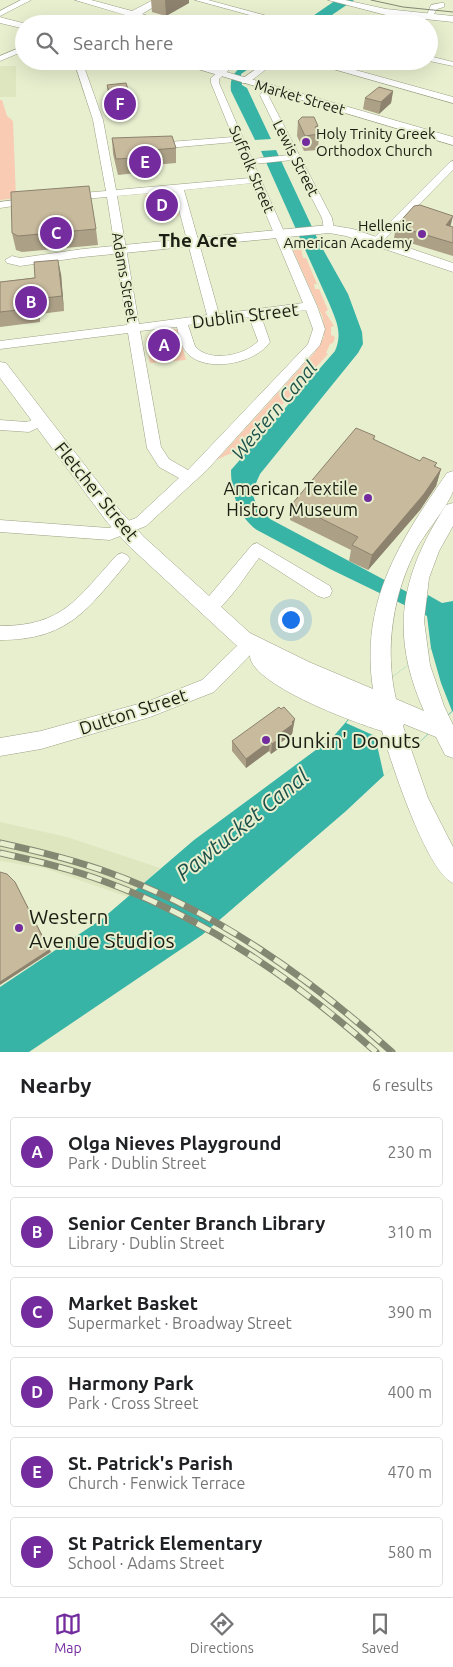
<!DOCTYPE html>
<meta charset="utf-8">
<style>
body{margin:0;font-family:Ubuntu,sans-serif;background:#f2f2f2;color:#202124}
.you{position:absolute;left:290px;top:619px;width:18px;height:18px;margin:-12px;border:4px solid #fff;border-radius:50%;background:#1a73e8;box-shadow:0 0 0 8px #1a73e833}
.badge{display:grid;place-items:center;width:32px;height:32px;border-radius:50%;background:#732b9e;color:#fff;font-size:16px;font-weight:700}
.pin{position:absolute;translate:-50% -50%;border:2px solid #fff;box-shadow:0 1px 5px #0006}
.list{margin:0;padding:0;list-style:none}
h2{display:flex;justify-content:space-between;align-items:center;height:65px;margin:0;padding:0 20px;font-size:21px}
h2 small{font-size:16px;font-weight:400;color:#757577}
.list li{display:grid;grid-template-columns:32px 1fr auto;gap:15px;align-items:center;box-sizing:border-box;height:70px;margin:0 10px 10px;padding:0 10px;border:1px solid #e0e0e0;border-radius:5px}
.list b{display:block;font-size:19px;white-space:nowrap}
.list p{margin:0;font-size:16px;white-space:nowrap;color:#757577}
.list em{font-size:16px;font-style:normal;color:#757577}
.icon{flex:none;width:28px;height:28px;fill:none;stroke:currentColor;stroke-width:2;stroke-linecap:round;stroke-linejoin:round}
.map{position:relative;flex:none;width:453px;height:1052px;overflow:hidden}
.search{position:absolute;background:#fff;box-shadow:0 5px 20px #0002;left:15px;right:15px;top:15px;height:55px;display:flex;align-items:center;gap:12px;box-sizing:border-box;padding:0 18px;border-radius:28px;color:#757577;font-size:19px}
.sheet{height:545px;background:#fff}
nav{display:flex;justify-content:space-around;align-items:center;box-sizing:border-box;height:70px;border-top:1px solid #e0e0e0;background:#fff;font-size:14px;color:#757577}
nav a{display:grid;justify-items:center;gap:2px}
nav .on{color:#732b9e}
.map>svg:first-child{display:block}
</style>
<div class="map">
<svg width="453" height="1052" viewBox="0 0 453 1052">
<rect width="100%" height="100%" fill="#e8efcf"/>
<g fill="#dee6bf">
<rect x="0" y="66" width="16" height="31"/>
<path d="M0,822L67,837L160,868L128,897L44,868L0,861Z"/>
</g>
<g fill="#f9cbb2">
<path d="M0,100H2L7,116L13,121L16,198L0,200Z"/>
<path d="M172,192L179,216L152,218L145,195Z"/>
<path d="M290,243L301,247L303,258H306L317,284H314L315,289H319L328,310L325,312L334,326L331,327V335L335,337L333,343L330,344L326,353L328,354L281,406L275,408L268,416L271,418L239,454H229L217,460L315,352L324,337L323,318Z"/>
<path d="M177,329L186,360L150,363L146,340L148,335L154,331Z"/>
</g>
<g fill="#38b4a7">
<path d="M336,0H354L323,21L306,24L310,18Z"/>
<path d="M250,61H260L241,74L242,85L247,88L271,139L255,140L231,91C229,75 237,69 250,61Z"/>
<path d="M276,150L320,244L348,294L362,332L363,344L358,353L260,474L252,492L256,504L270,519L426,602L428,595L442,603L453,601V711L346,811L202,935L29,1052H0V987L102,919L194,840L332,738L372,692L431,648L427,616L330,569L257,530C238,517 231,492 231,470L335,351C343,333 336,320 329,303L261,151Z"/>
</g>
<path fill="#e8efcf" d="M431,648L441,683L452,711L384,776L375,736L346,723L372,692Z"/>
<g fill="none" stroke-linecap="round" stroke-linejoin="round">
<g stroke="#9ba184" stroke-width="1">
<g id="minor">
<path d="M21,0H31L0,16V11Z"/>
<path d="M195,0H208L297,24H283Z"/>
<path d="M441,3H444V7L437,9L431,19H425L431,5Z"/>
<path d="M24,46V51L0,61V56Z"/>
<path d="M429,56L453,62V66L429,61Z"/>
<path d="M74,61H82L103,120L116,190L250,178L235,142L156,149L151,146L156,143L233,137L211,83V78L230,61H239L219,79V83L252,159L289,155L260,95L267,86H273L274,88L268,95L332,218L334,229L329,232L324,229L322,218L292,160L254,164L317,306L325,329L320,345L207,470L146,526L110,540L0,532V520L109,528L136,518L179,478L159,467L147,448L128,333L0,349V341L127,325L107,197L71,200L66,197L71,194L106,191L93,120ZM253,183L303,303L219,314L184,190ZM174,191L207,315L139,324L117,196ZM306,310L313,329L308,344L188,470L169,459L161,447L140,331L177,327C179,336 181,348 189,355C209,373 256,363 270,342L261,316ZM249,317L258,341C245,356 208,363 195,346L188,325Z"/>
<path d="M267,61H277L248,83H242V79Z"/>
<path d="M453,161V170L380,244H372V240L450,162Z"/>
<path d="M31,198L36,201L35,203L0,208V202Z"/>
<path d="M41,416L48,421L46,424L29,432L0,430V420L27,422Z"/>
<path d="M257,543L330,586L332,591L330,596L324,598L318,596L259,558C247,573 229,603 213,613C209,615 205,614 201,613L199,608L252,545Z"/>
<path d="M122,553L127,555L130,559L127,563C87,610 68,640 0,640V626C64,626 77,598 117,555Z"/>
<path d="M250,637L256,639L258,644L256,649L214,692L150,717L41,749L0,756V738L41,731L149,701L202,680L244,639Z"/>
</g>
</g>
<g stroke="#9ba184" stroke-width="1">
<g id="major">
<path d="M75,0H91L132,11L153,0H165L142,14L175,24H158L134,17L123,24H110L125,15Z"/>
<path d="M328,0H345L386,9L453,16V22L386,15Z"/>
<path d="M0,17L3,18L27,24H24V29L21,28L0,23Z"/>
<path d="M171,61H188L453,137V145Z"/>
<path d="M305,61H323L453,97V103Z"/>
<path d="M329,225L353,229L453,263V272L346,236L329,233L83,257L20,266L7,263L5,260L12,256L20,258L83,249Z"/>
<path d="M0,362L6,363L121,512L144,537L250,633L309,662L373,689C360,602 399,542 447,473L453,471C453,477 453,485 453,491C451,501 425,534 418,546C393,592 384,649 396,699L424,711C389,632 401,575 446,505L453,503V526L439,551L429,578L424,621L430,665L444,706L453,725V758L445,755L436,737L404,724L403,726L428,798L453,847V883C426,871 391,762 382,731C358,724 245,683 250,653L236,645L130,547L107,522L0,378Z"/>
</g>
</g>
<use href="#minor" fill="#fff" fill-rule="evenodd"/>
<use href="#major" fill="#fff" fill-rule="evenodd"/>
<path stroke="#838872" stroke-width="1" d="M371,0L403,7L453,12"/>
<g stroke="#838872" stroke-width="7">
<g id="rail">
<path d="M0,843C37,851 74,860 110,873C217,912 308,977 392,1052"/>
<path d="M0,853C36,861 72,869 106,882C208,920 295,980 376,1052"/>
</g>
</g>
<use href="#rail" stroke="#e8efcf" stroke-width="5" stroke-dasharray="15" stroke-linecap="butt"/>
</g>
<g fill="#aca087">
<path d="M151,0H189V3L166,16L152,12Z"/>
<path d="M107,85L132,111L113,113L108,96Z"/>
<path d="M393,91L391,103L379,114L363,109L365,98Z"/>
<path d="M298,121L318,126V132L319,134L318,150L304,151L297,136Z"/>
<path d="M112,138L176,148V163L142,166L143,169L136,170V173L118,175L113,154Z"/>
<path d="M396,226L451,227H453V256L394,238Z"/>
<path d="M96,229L98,245L22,252L16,250L12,233Z"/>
<path d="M61,274L64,311L39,314L40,322L0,327V282Z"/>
<path d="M375,436L374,440L420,461L437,463L435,467L441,469L436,486L420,510L368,570L349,561L351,550L290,520L292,504Z"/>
<path d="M293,730L292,734L279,744L278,749L271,754L269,751L246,768L232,751V741Z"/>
</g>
<g fill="#8c826e">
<path d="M165,0H189V3L166,16Z"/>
<path d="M393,91L391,103L379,114L381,102Z"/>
<path d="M131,99L132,111L113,113L112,101Z"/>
<path d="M453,216L450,228L446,225Z"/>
<path d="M58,260L61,274L64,311L62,296Z"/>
<path d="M36,299L39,314L40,322L36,308Z"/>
<path d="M441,469L436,486L420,510L368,570L372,555Z"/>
<path d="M295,719L292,734L279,744L278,749L271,754L272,744L277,736Z"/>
<path d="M270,741L269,751L246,768V759Z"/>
<path d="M15,882L51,952L0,985V982Z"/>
</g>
<g fill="#c8ba9d" stroke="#8c826e">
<path d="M126,83L131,99L112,101L107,85Z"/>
<path d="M379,87L393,91L381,102L365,98Z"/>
<path d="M302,117H314L318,126L315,127L319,134L305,136L298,121Z"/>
<path d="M172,136L176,148L141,151V153L134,154L135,158L116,159L112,138Z"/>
<path d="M89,186L96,229L18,236L12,233L11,192Z"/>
<path d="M420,205L453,216L446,225L453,227V243L396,226L414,206Z"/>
<path d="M58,260L62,296L36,299V308L0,312V282L35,278L34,262Z"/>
<path d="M356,428L375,436L373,439L420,461L423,457L437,463L434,466L441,469L424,494L372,555L352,545L358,537L292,504Z"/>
<path d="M279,707L281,709L284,707L295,719L292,722L293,724L277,736L279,739L272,744L270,741L246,759L232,741Z"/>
<path d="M0,872L7,874L15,882L49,950L0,982Z"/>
</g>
<g fill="#732b9e" stroke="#e8efcf" stroke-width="2">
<circle cx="306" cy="142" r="5"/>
<circle cx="422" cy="234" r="5"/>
<circle cx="368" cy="498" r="5"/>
<circle cx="266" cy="740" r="5"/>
<circle cx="19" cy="928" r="5"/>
</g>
<g text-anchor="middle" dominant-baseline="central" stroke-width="4" stroke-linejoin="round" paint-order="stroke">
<g font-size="15" fill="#1c1e13" stroke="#e8efcf">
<text transform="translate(300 97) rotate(16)">Market Street</text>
<text transform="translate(296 158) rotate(63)">Lewis Street</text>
<text transform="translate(252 169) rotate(67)">Suffolk Street</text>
<text transform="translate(125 277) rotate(80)">Adams Street</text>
</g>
<g font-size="15" fill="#1c1e13" stroke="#e8efcf" text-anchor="start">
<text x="316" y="133">Holy Trinity Greek<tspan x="316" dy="17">Orthodox Church</tspan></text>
<text x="412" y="225" text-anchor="end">Hellenic<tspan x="412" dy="17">American Academy</tspan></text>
</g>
<g font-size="18" fill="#1c1e13" stroke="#e8efcf">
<text transform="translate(245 315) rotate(-7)">Dublin Street</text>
<text transform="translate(97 491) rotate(51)">Fletcher Street</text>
<text transform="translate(133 711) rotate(-18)">Dutton Street</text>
</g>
<g font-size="18" fill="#1c1e13" stroke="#e8efcf" text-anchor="end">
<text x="358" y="488">American Textile<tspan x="358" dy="21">History Museum</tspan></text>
</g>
<g font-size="19" font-weight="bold" fill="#1c1e13" stroke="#e8efcf">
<text x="198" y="240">The Acre</text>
</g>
<g font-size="19" font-style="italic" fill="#1d514a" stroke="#e8efcf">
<text transform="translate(274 410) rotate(-50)">Western Canal</text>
</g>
<g font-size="21" fill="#1c1e13" stroke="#e8efcf" text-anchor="start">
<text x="276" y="740">Dunkin' Donuts</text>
<text x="29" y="916">Western<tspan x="29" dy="24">Avenue Studios</tspan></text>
</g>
<g font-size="22" font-style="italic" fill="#1d514a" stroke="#e8efcf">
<text transform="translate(242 824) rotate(-39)">Pawtucket Canal</text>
</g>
</g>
</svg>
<div class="you"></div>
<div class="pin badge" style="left:164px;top:345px">A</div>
<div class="pin badge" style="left:31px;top:302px">B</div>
<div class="pin badge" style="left:56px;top:233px">C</div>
<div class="pin badge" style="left:162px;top:205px">D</div>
<div class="pin badge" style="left:145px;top:162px">E</div>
<div class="pin badge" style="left:120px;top:104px">F</div>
<div class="search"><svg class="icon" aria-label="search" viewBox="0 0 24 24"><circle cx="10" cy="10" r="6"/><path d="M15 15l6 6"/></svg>Search here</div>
</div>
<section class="sheet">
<h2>Nearby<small>6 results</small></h2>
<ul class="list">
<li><span class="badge">A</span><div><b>Olga Nieves Playground</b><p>Park · Dublin Street</p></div><em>230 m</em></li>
<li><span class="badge">B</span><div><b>Senior Center Branch Library</b><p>Library · Dublin Street</p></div><em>310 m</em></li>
<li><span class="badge">C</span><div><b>Market Basket</b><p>Supermarket · Broadway Street</p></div><em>390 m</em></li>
<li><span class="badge">D</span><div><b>Harmony Park</b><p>Park · Cross Street</p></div><em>400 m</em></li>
<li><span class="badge">E</span><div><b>St. Patrick's Parish</b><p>Church · Fenwick Terrace</p></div><em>470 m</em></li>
<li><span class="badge">F</span><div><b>St Patrick Elementary</b><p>School · Adams Street</p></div><em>580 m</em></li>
</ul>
</section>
<nav>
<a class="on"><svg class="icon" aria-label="map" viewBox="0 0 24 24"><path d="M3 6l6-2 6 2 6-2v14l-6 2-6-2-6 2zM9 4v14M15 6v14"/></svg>Map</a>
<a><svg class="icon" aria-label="directions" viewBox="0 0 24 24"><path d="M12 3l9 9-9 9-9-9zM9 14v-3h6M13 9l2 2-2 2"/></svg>Directions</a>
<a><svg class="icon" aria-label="saved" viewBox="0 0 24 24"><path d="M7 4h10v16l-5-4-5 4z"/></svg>Saved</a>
</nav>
